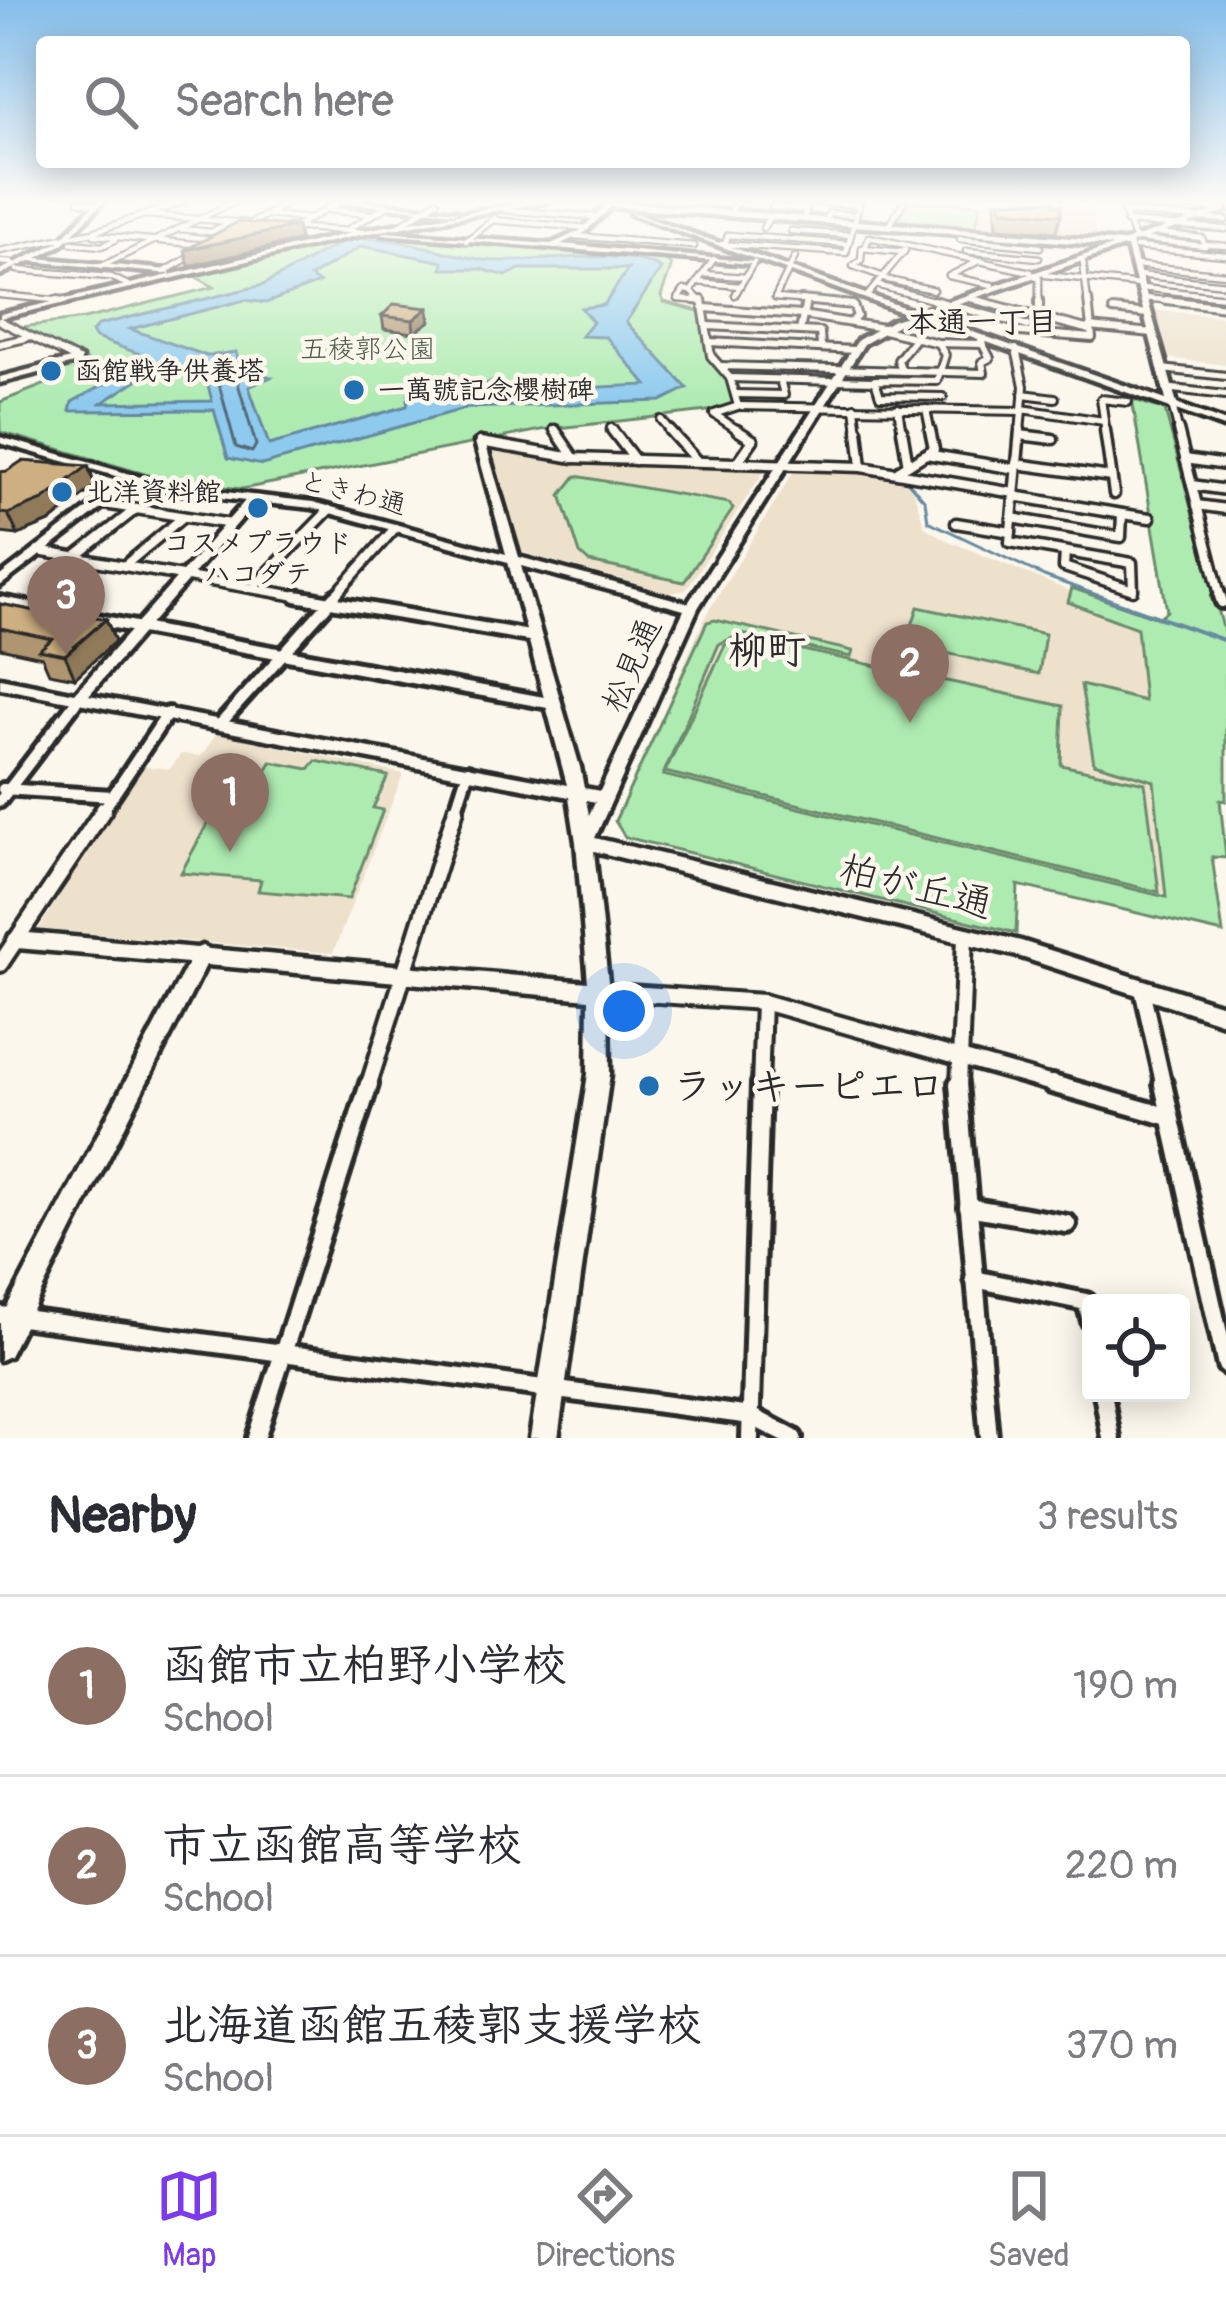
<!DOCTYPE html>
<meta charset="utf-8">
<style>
body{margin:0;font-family:Pangolin,"Klee One",sans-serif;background:#f2f2f3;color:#2b2b33}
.controls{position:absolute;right:36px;bottom:36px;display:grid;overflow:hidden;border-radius:12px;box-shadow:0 6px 30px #0003}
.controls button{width:108px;height:108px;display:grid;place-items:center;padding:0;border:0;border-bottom:3px solid #e1e1e2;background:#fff;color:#2b2b33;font:60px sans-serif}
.you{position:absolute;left:624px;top:1011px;width:42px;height:42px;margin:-30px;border:9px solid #fff;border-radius:50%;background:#1a73e8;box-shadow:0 0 0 18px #1a73e833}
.badge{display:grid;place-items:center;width:78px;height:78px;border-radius:50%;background:#7c3aed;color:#fff;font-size:39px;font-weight:700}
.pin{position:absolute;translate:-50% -99px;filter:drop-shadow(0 3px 6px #0008)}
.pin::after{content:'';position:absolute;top:63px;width:42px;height:36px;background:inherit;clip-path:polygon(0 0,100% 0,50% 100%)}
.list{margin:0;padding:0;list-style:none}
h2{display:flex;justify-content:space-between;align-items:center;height:156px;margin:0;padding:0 48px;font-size:51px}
h2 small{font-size:39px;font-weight:400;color:#7c7c81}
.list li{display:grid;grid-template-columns:78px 1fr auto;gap:36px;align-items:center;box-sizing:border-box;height:180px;padding:0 48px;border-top:3px solid #e1e1e2}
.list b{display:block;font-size:45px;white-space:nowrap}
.list p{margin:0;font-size:39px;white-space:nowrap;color:#7c7c81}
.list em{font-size:39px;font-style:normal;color:#7c7c81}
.icon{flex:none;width:66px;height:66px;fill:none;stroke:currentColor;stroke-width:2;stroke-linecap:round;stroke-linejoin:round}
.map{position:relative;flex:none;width:1226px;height:1438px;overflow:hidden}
.search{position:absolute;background:#fff;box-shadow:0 6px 30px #0003;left:36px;right:36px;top:36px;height:132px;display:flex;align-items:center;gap:30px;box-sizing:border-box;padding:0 42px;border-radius:12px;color:#7c7c81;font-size:45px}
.sheet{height:696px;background:#fff}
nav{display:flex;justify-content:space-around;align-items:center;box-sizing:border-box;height:168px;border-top:3px solid #e1e1e2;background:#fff;font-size:33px;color:#7c7c81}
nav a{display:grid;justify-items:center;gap:6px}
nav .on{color:#7c3aed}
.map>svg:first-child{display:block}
</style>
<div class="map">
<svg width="1226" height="1438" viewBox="0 0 1226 1438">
<rect width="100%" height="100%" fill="#fbf7ec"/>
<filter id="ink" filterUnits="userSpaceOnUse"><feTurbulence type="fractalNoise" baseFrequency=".00833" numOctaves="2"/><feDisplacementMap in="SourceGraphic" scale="24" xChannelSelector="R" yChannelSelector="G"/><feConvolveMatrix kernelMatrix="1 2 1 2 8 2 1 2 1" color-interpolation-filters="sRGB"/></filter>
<g filter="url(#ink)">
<g fill="#ede1cc">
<path d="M907,201L1091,205L1097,240L894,223Z"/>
<path d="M1153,310L1226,317V365L1167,358Z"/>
<path d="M485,445L568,460L767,467L686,590L670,593L527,554L514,546Z"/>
<path d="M797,466L898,474L913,490L925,527L944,539L1152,625L1184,916L1015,879L615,821L706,615Z"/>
<path d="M217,733L403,774L333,953L39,929L141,766L170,769L181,754L201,756Z"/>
</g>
<g fill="#aeebb1" stroke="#6c8b6e" stroke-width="3">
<path d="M908,201L981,204L975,228L896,220Z"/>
<path d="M363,234L656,256L672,265L661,296L664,302L703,312L708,356L728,380L734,408L541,430L242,489L169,481L0,432V402L59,379L44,372L85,360L14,328L84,319L214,287L191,274Z"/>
<path d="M1132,399L1165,410L1226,639V801L1220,800L1226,858L1212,857L1223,933L1018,885L1016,933L625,837L615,821L707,622L715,620L853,651L851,657L742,634L719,644L663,775L1166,897L1154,781L1094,763L1081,685L1144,701L1137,628L1068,602L1072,588L1158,618L1167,611Z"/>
<path d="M576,476L729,503L733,509L684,582L589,562L580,554L561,495Z"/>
<path d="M918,607L1045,634L1039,674L906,644Z"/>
<path d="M742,637L1063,706L1061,765L1145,783L1159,892L665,772L725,645Z"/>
<path d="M316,761L388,776L373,808L383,810L349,899L258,891L261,880L181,873L212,815L242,817L271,762L309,769Z"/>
</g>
<path fill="#8ecaee" stroke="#668aa0" stroke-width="3" fill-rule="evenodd" d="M363,238C404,238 444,254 484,260C529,266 626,244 661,269L626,322L687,388L661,401L467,408L262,465L228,458L214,410L70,411L72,402L108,382L103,378L112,379L151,358L96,338L92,332L98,325L263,285L342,242ZM362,246L443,262L442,269H481L506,276L520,269H628L604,305L581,308L593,322L581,336L606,337L647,385L511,391L496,381L457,392L409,394L407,406L269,445L249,387L271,377L240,367L236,352L207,356L130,329L245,300L266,303L319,283L310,277ZM165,362L206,377L212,401L102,403Z"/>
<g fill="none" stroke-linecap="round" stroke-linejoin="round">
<path stroke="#536b79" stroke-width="3" d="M224,366L237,380L256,445L252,452L236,447L216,373Z"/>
<path stroke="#668aa0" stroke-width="3" d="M902,475L925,501L928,521L1044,576L1108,599"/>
<path stroke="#668aa0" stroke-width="4.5" d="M1099,596L1226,641"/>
<g stroke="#2b2b2b" stroke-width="9">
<g id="street-far5">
<path d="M79,201L96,205"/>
<path d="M799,201L859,205"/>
<path d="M1097,201L1121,203"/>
<path d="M772,207L807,210L803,219"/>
<path d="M328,210L371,214"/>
<path d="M505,210L597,217"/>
<path d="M1123,212L1226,220"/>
<path d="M730,213L738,201"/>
<path d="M147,215L246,223"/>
<path d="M269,215L309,219"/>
<path d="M492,220L587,228"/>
<path d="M826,220L829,213L856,215"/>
<path d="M1126,222L1226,229"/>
<path d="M250,224L292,201"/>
<path d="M890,224L904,201"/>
<path d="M399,226L437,201"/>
<path d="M288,227L364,232"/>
<path d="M295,227L339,202"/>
<path d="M763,228L770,216"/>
<path d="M180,229L211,232L229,223"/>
<path d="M348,229L388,206"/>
<path d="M791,231L851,235"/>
<path d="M1156,233L1202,238L1205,246"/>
<path d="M94,235L206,245"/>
<path d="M575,236L694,246"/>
<path d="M960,239L1040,247"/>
<path d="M1140,239L1205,246"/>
<path d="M1135,240L1121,203L1225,209"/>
<path d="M466,241L495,218"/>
<path d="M726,241L728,235L848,244"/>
<path d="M71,243L102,246L115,240"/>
<path d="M721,244L846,253L860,201"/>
<path d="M1204,244L1226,246"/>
<path d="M1136,247L1226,255"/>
<path d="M865,248L869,237L1031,272"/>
<path d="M0,251L93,232L186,201"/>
<path d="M966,251L1039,258"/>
<path d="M795,257L775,298L835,303"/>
<path d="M981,260L949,276L992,285"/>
<path d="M0,262L12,263"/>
<path d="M1083,262L1088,303"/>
<path d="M1135,265L1226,274"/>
<path d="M102,266L236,201"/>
<path d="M17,270L111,277L130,286"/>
<path d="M164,272L195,254"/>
<path d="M703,274L745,277"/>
<path d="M1033,275L1039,278V303"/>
<path d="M1045,275L1140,285"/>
<path d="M1138,275L1226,284"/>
<path d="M881,276L853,266L861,260L862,248L904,252"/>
<path d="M884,279L933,290"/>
<path d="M697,282L740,286"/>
<path d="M876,285L944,303"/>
<path d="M1142,288L1226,297"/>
<path d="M692,291L684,290L678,299L702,301"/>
<path d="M0,295L64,301"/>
<path d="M735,295L754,262"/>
<path d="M867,296L905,250"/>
<path d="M967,298L988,303"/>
<path d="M1144,298L1193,303"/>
<path d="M703,303L691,291L714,259"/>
</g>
</g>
<g stroke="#2b2b2b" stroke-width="12">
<g id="street-far4">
<path d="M57,300L64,301"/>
<path d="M694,300L702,301"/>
<path d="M702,300L711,356L730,378L738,406L714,414L742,433"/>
<path d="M801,300L853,305L857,316L851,322"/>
<path d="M933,300L1028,326"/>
<path d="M976,300L1090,330"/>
<path d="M1039,300V317"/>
<path d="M1166,300L1226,307"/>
<path d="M705,308L802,315"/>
<path d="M1113,310L1148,314"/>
<path d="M802,315L883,328"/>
<path d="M0,321L78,360"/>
<path d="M709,326L800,331L806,301"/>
<path d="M1089,327L1153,333"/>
<path d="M880,329L938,343L945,355L938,378"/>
<path d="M800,331L820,332L821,347"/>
<path d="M1020,332L1092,338L1088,300"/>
<path d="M710,342L854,350"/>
<path d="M938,343L982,344"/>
<path d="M0,344L26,338"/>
<path d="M1016,349L1024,386L1020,433"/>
<path d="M720,366L984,373L982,362L990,358L981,341L985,339"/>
<path d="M1162,369L1226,376"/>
<path d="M902,371L898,360L916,337"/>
<path d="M730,378L834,381"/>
<path d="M835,380L875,381"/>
<path d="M937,381L875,380L880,396L943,397"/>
<path d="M1173,389L1226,395"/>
<path d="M735,394L784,395L780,379"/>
<path d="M1023,394L1055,398"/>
<path d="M1172,405L1179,433"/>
<path d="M738,406L1022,411"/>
<path d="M855,407L858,433"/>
<path d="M898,408L902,433"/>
<path d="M926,409L931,433"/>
<path d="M1022,409L1104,421"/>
<path d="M661,420L672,433"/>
<path d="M611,428L614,433"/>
<path d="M1106,433L1101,399L1128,402"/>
</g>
</g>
<g stroke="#2b2b2b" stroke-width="15">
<g id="street-far3">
<path d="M555,430L574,458"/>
<path d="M612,430L635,460"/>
<path d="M669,430L697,461"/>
<path d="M858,430L862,467"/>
<path d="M902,430L908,465"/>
<path d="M1020,430L1010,542L1132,563L1133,590L1064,567L1065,552"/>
<path d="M1105,430L1114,494"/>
<path d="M1178,430L1197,505L1226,509"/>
<path d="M1020,435L1053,439"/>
<path d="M480,442L574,458L862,467L1014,493"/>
<path d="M926,454L1016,469"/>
<path d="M1185,459L1226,465"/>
<path d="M737,463L753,440L737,430"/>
<path d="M1017,464L1111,477"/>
<path d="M898,471L934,449L930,430"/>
<path d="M1192,485L1226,490"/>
<path d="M98,503L231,524"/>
<path d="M1197,505L1221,599"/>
<path d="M1122,514L1150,518"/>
<path d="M1012,518L1121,537L1122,514L1014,496"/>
<path d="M956,523L1011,532"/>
<path d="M38,551L314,599"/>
<path d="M74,558L136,509"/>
<path d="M124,566L183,517"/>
<path d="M253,588L329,510"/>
<path d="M332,599L395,528"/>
</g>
</g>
<g stroke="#2b2b2b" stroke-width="20">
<g id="street-far2">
<path d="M296,596L535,637"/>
<path d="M1220,596L1222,602"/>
<path d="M0,602L554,704"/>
<path d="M222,722L335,596"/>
<path d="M3,789L112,796"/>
<path d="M0,801L78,699"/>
<path d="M102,812L168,713"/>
<path d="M455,812L468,771"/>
</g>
</g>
<g stroke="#2b2b2b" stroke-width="22">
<g id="street-far1">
<path d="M0,964L104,809"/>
<path d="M1142,989L1164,1087"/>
<path d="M599,991L763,1002L1063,1087"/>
<path d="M368,1087L456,809"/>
<path d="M760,1087L763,1002"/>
<path d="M959,1087L965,936"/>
</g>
</g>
<g stroke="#2b2b2b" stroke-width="26">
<g id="street">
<path d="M958,1084L989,1438"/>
<path d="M1052,1084L1170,1117"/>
<path d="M1163,1084L1226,1365"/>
<path d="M968,1207L1067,1224"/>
<path d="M974,1279L1086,1302L1091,1321"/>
<path d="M0,1315L751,1416L793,1438"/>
<path d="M1103,1393L1111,1438"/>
<path d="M256,1438L369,1084"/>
<path d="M750,1438L761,1084"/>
</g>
</g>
<g stroke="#2b2b2b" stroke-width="9">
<g id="secondary">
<path d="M97,201H104L63,244L37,258L168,270L171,274L30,261L0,275V270L59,242Z"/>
<path d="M322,201H353L457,211L454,213Z"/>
<path d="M533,201H549L364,234L0,318V314L364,230Z"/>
<path d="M609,201L1122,242L1226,207V211L1132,243L1177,404L1226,422V428L917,317L899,324L864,344L698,608L595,838L1021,941L1226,1006V1024L1021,957L594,851L609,991L610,1074L558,1438H530L588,1074L589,999L206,965L9,1356L0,1360V1320L188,963L17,948L10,945L8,940L10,935L17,932L197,948L202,946L209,949L588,982L576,842L569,797L0,688V678L75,693L245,501L171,492L136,482L0,586V576L126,479L0,443V437L172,486L313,502L506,554L475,442L480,439L485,442L519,557L688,603L858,340L893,320L910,315L631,214V212L917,312L1112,246L611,207L584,233L561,244L756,262L752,264L382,234L385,232L551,244L580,231ZM1123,247H1127L1166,400L925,315ZM256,502L312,508L508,562L567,785L89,695ZM521,566L684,610L600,791L584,788L580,767ZM586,800L595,802L589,815Z"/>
<path d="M78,357L81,358V362L0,383V377Z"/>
</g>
</g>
<use href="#street-far5" stroke="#fbf7ec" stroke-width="4.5"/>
<use href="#street-far4" stroke="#fbf7ec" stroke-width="6"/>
<use href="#street-far3" stroke="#fbf7ec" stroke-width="8"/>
<use href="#street-far2" stroke="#fbf7ec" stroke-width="10"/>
<use href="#street-far1" stroke="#fbf7ec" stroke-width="14"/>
<use href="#street" stroke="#fbf7ec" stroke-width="16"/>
<use href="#secondary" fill="#fbf7ec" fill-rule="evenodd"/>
</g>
<g fill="#b0966f" stroke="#2b2b2b" stroke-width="3">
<path d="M995,201H1054V205L1061,215L1056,232L997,228Z"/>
<path d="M428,308L430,321L414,333L384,329L382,316Z"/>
<path d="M88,466L95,486L52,521L18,535L0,533V472Z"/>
<path d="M0,604L76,619H106L115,641L75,678L49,673L42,657L0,648Z"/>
</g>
<g fill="#907a5a" stroke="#2b2b2b" stroke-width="3">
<path d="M297,226L300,240L189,266L185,250Z"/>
<path d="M428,308L430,321L414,333L413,320Z"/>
<path d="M88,466L95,486L52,521L18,535L8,514Z"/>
<path d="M106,619L115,641L75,678L65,655Z"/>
</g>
<g fill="#cdaf81" stroke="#2b2b2b" stroke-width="3">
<path d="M1000,201H1054V205H1061V215L1002,210Z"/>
<path d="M238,222L297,226L185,250Z"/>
<path d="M394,304L428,308L413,320L382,316Z"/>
<path d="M22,461L88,466L43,500L8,514L0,513V472L7,471Z"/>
<path d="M0,604L76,619L82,614L106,619L65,655L39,650L52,639L0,628Z"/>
</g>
</g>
<linearGradient id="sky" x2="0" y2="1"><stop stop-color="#84bdea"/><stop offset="0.5" stop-color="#fdfbf6"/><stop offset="1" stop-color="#fdfbf6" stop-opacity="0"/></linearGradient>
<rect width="1226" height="403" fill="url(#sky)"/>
<g fill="#1f6fb2" stroke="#fbf7ec" stroke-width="4.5">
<circle cx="51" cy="371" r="12"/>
<circle cx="354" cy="390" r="12"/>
<circle cx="62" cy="492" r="12"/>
<circle cx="258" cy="508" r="12"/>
<circle cx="649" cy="1086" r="12"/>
</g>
<g text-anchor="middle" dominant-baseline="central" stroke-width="9" stroke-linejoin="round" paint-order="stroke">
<g font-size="27" fill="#4c5b4c" stroke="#fbf7ec">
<text x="368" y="349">五稜郭公園</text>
</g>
<g font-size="27" font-weight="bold" fill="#2b2b2b" stroke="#fbf7ec" text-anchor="start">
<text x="75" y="371">函館戦争供養塔</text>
<text x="378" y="390">一萬號記念櫻樹碑</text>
<text x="86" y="492">北洋資料館</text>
<text x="258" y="543" text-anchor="middle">コスメプラウド<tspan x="258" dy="31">ハコダテ</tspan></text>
</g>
<g font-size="27" fill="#2b2b2b" stroke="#fbf7ec">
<text transform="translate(353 493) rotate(14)">ときわ通</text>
</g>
<g font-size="30" font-weight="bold" fill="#2b2b2b" stroke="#fbf7ec">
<text x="982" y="322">本通一丁目</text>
</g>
<g font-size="33" fill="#2b2b2b" stroke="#fbf7ec">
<text transform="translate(632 665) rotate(-66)">松見通</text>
</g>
<g font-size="39" font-weight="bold" fill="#2b2b2b" stroke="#fbf7ec">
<text x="767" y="650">柳町</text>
</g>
<g font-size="39" fill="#2b2b2b" stroke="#fbf7ec">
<text transform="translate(916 887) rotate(14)">柏が丘通</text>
</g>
<g font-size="39" font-weight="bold" fill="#2b2b2b" stroke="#fbf7ec" text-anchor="start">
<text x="673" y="1086">ラッキーピエロ</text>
</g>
</g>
</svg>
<div class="controls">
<button><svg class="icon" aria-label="locate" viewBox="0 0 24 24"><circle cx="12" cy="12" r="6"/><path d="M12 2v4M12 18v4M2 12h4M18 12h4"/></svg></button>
</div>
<div class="you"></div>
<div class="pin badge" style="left:230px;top:852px;background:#8d6e63">1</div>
<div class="pin badge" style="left:910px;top:723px;background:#8d6e63">2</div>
<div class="pin badge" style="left:66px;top:655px;background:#8d6e63">3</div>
<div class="search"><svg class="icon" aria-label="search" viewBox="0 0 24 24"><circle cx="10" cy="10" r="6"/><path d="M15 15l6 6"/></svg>Search here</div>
</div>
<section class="sheet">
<h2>Nearby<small>3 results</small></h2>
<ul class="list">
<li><span class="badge" style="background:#8d6e63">1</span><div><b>函館市立柏野小学校</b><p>School</p></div><em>190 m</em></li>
<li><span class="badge" style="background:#8d6e63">2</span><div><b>市立函館高等学校</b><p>School</p></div><em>220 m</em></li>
<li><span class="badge" style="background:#8d6e63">3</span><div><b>北海道函館五稜郭支援学校</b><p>School</p></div><em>370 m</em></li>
</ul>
</section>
<nav>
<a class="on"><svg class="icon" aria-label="map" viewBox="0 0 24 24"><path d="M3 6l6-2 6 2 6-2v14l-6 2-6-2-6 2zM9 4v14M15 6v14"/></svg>Map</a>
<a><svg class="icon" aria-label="directions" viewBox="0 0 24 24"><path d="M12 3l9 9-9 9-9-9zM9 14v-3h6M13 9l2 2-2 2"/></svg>Directions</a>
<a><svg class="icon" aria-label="saved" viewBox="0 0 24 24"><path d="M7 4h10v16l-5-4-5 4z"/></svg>Saved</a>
</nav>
